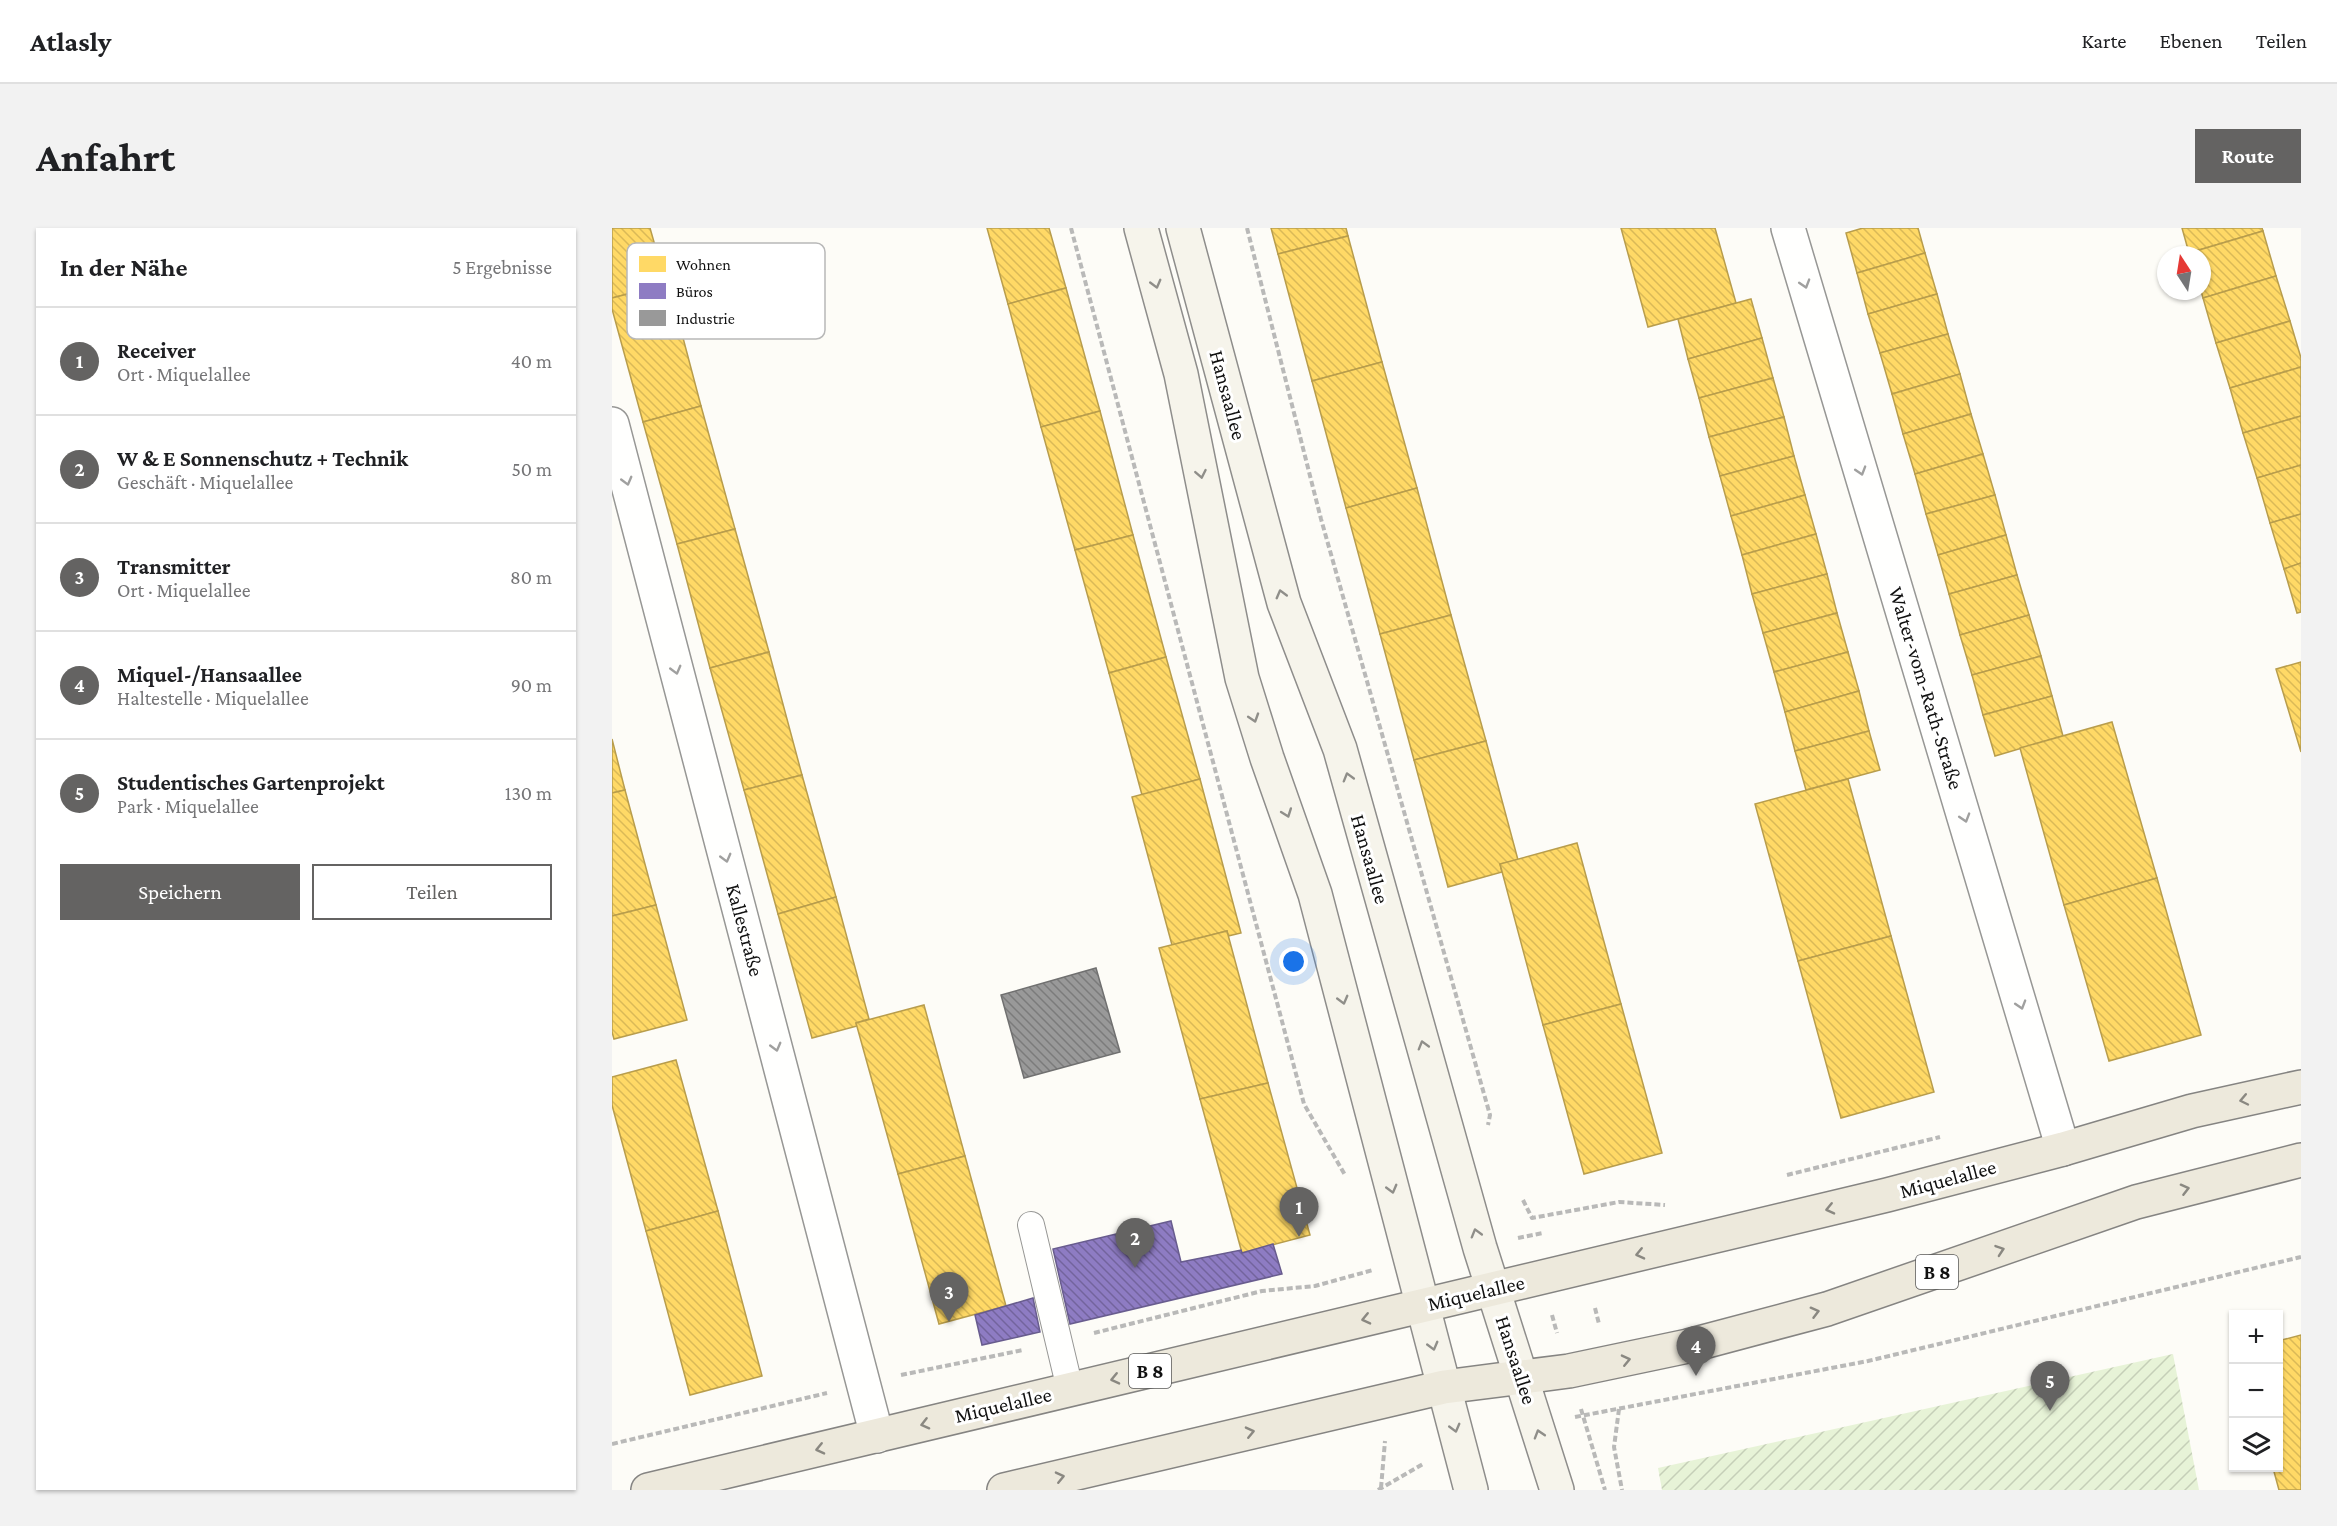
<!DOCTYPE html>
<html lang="de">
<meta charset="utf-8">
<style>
body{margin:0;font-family:"Crimson Pro",serif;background:#f2f2f2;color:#202124}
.controls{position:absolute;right:18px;bottom:18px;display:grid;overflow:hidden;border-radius:0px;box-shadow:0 2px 4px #0004}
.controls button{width:54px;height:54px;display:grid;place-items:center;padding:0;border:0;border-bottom:2px solid #e0e0e0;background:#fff;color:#202124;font:30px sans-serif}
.compass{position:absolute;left:1545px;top:18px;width:54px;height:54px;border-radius:50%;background:#fff;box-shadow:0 2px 4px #0004;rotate:348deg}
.you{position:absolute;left:682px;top:734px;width:21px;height:21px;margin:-15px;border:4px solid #fff;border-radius:50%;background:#1a73e8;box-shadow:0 0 0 9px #1a73e833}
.badge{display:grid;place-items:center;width:39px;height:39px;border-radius:50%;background:#646362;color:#fff;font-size:20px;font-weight:700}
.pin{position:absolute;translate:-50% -50px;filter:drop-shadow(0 2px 3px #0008)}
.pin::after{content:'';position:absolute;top:32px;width:21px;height:18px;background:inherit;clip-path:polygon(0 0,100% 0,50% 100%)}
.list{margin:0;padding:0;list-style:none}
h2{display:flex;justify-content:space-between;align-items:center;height:78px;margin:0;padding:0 24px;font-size:26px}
h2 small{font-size:20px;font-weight:400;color:#757577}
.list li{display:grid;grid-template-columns:39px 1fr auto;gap:18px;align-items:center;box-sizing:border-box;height:108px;padding:0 24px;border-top:2px solid #e0e0e0}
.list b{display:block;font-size:22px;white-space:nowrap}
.list p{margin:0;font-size:20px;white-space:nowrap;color:#757577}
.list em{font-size:20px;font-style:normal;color:#757577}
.actions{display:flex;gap:12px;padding:18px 24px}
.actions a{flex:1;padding:14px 0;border:2px solid #646362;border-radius:0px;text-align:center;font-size:21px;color:#646362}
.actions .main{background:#646362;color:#fff}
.icon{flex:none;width:33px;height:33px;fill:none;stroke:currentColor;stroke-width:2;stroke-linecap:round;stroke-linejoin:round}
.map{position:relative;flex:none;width:1689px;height:1262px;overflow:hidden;border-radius:0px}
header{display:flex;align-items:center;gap:36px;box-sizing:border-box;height:84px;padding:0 30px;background:#fff;border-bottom:2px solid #e0e0e0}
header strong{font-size:28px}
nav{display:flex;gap:33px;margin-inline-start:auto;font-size:21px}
.intro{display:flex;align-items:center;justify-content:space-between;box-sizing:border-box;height:144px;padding:0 36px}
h1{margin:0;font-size:42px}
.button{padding:15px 27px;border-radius:0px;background:#646362;color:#fff;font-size:21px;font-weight:700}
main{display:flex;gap:36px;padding:0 36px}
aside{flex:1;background:#fff;border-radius:0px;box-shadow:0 2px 4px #0004}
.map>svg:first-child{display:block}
</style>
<header>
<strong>Atlasly</strong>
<nav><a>Karte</a><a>Ebenen</a><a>Teilen</a></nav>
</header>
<div class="intro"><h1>Anfahrt</h1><a class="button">Route</a></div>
<main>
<aside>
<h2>In der Nähe<small>5 Ergebnisse</small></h2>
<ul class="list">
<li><span class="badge">1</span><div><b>Receiver</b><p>Ort · Miquelallee</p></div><em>40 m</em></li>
<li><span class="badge">2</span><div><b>W &amp; E Sonnenschutz + Technik</b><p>Geschäft · Miquelallee</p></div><em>50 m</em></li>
<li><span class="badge">3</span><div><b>Transmitter</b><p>Ort · Miquelallee</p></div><em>80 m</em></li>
<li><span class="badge">4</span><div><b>Miquel-/Hansaallee</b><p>Haltestelle · Miquelallee</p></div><em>90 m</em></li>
<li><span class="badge">5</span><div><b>Studentisches Gartenprojekt</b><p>Park · Miquelallee</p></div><em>130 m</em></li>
</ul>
<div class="actions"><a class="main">Speichern</a><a>Teilen</a></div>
</aside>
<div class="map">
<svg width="1689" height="1262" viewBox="0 0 1689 1262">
<defs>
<pattern id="garden-furrows" width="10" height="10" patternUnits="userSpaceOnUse" patternTransform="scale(1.5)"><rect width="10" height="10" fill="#e7f3d7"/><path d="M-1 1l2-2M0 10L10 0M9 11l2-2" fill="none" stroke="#c5cfb8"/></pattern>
<pattern id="homes-back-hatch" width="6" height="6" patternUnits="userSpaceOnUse" patternTransform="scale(1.5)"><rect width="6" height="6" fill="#ffd966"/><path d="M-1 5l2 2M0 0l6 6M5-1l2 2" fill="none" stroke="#dab957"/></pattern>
<pattern id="offices-back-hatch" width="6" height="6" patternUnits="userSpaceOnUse" patternTransform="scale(1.5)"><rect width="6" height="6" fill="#8e7cc3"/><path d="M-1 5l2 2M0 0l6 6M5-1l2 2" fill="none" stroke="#73649d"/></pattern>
<pattern id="industry-back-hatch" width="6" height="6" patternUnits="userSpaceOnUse" patternTransform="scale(1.5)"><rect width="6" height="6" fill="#999"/><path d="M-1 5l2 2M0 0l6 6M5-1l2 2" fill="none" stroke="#7b7b7b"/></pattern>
</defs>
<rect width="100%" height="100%" fill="#fdfcf7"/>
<path fill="url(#garden-furrows)" d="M1561,1126L1587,1262H1050L1046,1240Z"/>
<g fill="url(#homes-back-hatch)" stroke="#b89d4c" stroke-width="1.5">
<path d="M0,0H38L54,56L0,70Z"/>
<path d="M375,0H437L454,60L396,76Z"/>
<path d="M659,0H734L736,8L666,26Z"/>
<path d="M1009,0H1103L1124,75L1036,99Z"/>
<path d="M1251,0H1306L1313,25L1245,45L1234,5Z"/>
<path d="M1570,0H1650L1651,3L1577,25Z"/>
<path d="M1651,3L1664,48L1591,70L1589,63L1590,27H1578L1577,25Z"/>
<path d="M736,8L770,134L700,153L666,26Z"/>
<path d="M1313,25L1325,66L1256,86L1245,45Z"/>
<path d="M1664,48L1678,93L1604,115L1591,70Z"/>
<path d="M56,53L89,178L31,194L0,81V70L54,56L53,54Z"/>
<path d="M454,60L488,183L429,199L396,76Z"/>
<path d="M1325,66L1336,106L1268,125L1256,86Z"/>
<path d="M1139,71L1150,110L1076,131L1066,91Z"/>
<path d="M1678,93L1689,130V139L1618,160L1604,115Z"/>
<path d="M1336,106L1348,146L1280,166L1268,125Z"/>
<path d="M1150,110L1161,150L1087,170L1076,131Z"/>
<path d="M770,134L805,260L734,280L700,153Z"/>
<path d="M1689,139V188L1631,205L1618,160Z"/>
<path d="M1348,146L1359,186L1291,206L1280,166Z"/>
<path d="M1161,150L1172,189L1097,209L1087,170Z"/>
<path d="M89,178L123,301L65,316L31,194Z"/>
<path d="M488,183L521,307L463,322L429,199Z"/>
<path d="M1359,186L1371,226L1303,246L1291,206Z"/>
<path d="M1689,188V237L1645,250L1631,205Z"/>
<path d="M1172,189L1182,228L1108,248L1097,209Z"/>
<path d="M1371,226L1383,267L1314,286L1303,246Z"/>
<path d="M1182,228L1193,267L1119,288L1108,248Z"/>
<path d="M1689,237V286L1658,295L1645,250Z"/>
<path d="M805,260L839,387L768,406L734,280Z"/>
<path d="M1193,267L1204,306L1130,327L1119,288Z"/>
<path d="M1383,267L1394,307L1326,327L1314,286Z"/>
<path d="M1689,286V335L1672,341L1658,295Z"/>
<path d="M123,301L157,424L98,440L65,316Z"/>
<path d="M1204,306L1215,346L1140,366L1130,327Z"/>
<path d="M521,307L554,429L497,445L463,322Z"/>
<path d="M1394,307L1405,347L1337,366L1326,327Z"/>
<path d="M1689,335V384L1685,385L1672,341Z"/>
<path d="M1215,346L1225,385L1151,405L1140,366Z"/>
<path d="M1405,347L1417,387L1348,407L1337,366Z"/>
<path d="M1225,385L1236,424L1162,444L1151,405Z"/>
<path d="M839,387L874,513L802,532L768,406Z"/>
<path d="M1417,387L1429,428L1360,447L1348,407Z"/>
<path d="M157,424L190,547L132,562L98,440Z"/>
<path d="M1236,424L1247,463L1173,484L1162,444Z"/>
<path d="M1429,428L1440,468L1371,487L1360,447Z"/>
<path d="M554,429L588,551L530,567L497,445Z"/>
<path d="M1689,434V524L1664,441Z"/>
<path d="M1247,463L1257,503L1183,523L1173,484Z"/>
<path d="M1440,468L1451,508L1383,528L1371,487Z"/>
<path d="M1500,494L1545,650L1452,677L1408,520Z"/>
<path d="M1257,503L1268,542L1194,562L1183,523Z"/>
<path d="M0,511L13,562L0,565Z"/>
<path d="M874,513L906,632L888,636L890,644L836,659L802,532Z"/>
<path d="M190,547L224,669L166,686L132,562Z"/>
<path d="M588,551L629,705L616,708L615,703L560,717L520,569Z"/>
<path d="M1236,551L1279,708L1186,733L1143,576Z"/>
<path d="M13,562L44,677L0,688V565Z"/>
<path d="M965,615L1009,776L931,797L888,636Z"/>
<path d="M1545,650L1589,807L1497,833L1452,677Z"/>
<path d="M224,669L257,791L244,795L245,798L200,810L166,686Z"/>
<path d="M44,677L75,792L2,811L0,804V688Z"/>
<path d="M615,703L656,855L588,871L547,720Z"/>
<path d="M1279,708L1322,864L1229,890L1186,733Z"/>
<path d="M1009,776L1050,925L972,946L931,797Z"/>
<path d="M312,777L353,928L286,946L244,795Z"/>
<path d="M64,832L106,983L34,1003L0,877V849Z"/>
<path d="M656,855L698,1007L630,1025L588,871Z"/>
<path d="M353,928L394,1078L327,1096L286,946Z"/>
<path d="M106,983L150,1148L78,1167L34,1003Z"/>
<path d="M1689,1107V1262H1667L1661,1240H1666V1113Z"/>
</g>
<g fill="url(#offices-back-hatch)" stroke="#685c8e" stroke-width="1.5">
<path d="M559,993L569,1034L629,1022L630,1025L661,1016L670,1046L458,1096L441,1021Z"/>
<path d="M421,1070L428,1104L370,1117L363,1087Z"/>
</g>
<path fill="url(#industry-back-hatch)" stroke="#707070" stroke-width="1.5" d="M484,740L508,824L412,850L389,767Z"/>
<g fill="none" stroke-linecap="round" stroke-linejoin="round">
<g stroke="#979795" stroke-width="28">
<path id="service" d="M419,997L458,1161"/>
</g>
<g stroke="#979795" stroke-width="36">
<g id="minor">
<path d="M1176,0L1451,921"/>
<path d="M0,196L265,1208"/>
</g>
</g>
<g stroke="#8e8d8b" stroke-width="36">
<g id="secondary">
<path d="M529,0L569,146L630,450L655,530L703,666L859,1262"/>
<path d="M571,0L672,375L728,521L868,1020L945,1262"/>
</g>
</g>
<g stroke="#858482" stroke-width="36">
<g id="primary">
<path d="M36,1262L1275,967L1451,921L1580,883L1689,859"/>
<path d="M392,1262L832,1159L957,1143L1076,1118L1215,1081L1524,974L1689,932"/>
</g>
</g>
<g stroke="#b9b9b8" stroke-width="4" stroke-dasharray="6 3" stroke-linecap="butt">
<path d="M459,0L692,876L733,947"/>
<path d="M635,0L709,291L878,887L876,897"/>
<path d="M1175,947L1328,909"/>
<path d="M911,972L920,990L1007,974L1053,977"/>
<path d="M906,1010L931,1005"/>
<path d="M983,1080L987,1096"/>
<path d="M940,1087L945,1105"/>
<path d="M482,1105L650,1063L703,1058L761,1042"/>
<path d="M289,1147L411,1122"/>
<path d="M969,1181L993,1262"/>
<path d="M1007,1181L1002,1219L1010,1262"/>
<path d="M963,1189L1256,1133L1689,1029"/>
<path d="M0,1216L215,1165"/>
<path d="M769,1260L773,1213"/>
<path d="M766,1262L811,1236"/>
</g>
<use href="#service" stroke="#fffffe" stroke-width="26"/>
<use href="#minor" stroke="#fffffe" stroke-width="33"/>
<use href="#secondary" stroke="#f6f4eb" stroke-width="33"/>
<use href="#primary" stroke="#ede9dc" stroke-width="33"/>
</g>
<defs><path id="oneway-chevron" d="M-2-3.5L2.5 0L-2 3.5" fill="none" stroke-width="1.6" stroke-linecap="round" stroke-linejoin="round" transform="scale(1.5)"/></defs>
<g stroke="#8f8e89">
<use href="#oneway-chevron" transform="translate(544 56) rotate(75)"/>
<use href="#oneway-chevron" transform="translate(589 246) rotate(79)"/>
<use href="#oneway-chevron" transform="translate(669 366) rotate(-105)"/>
<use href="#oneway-chevron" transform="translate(642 490) rotate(72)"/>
<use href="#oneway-chevron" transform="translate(736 549) rotate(-106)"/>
<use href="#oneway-chevron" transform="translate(675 585) rotate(70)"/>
<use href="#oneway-chevron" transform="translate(731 772) rotate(75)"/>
<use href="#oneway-chevron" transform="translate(811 817) rotate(-106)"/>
<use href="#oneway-chevron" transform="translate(780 961) rotate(75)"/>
<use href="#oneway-chevron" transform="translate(864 1005) rotate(-106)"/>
<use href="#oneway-chevron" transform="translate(821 1118) rotate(75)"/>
<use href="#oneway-chevron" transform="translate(843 1200) rotate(75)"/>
<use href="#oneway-chevron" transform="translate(927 1206) rotate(-107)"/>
</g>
<g stroke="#a0a09f">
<use href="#oneway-chevron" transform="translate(1193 56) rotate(73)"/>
<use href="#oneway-chevron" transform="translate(1249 243) rotate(73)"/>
<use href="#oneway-chevron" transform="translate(15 253) rotate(75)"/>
<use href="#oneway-chevron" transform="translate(64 442) rotate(75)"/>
<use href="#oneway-chevron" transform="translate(1353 590) rotate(73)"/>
<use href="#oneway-chevron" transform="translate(114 630) rotate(75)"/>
<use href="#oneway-chevron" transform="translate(1409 777) rotate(73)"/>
<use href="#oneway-chevron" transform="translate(164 819) rotate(75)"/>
</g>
<g stroke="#8a8881">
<use href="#oneway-chevron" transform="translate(1632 872) rotate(168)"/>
<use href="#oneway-chevron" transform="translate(1573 961) rotate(-14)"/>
<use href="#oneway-chevron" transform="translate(1218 981) rotate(167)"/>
<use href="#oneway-chevron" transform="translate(1388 1022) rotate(-19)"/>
<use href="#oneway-chevron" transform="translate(1028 1026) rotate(167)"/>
<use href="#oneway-chevron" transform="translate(1203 1084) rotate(-15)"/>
<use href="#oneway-chevron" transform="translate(754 1091) rotate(167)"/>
<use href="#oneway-chevron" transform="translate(1014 1132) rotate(-13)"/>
<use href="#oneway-chevron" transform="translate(503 1151) rotate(167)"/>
<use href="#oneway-chevron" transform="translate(313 1196) rotate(166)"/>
<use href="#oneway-chevron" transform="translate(638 1204) rotate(-13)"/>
<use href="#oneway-chevron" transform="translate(208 1221) rotate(167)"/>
<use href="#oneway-chevron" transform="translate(448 1249) rotate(-13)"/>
</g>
<g text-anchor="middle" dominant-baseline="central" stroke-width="6" stroke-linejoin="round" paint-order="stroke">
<g fill="#fff" stroke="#585858" stroke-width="1.5">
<rect x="1304" y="1027" width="42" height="34" rx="4.5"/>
<rect x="517" y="1126" width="42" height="34" rx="4.5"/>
</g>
<g font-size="20" font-weight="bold" fill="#111">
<text x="1325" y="1044">B 8</text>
<text x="538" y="1143">B 8</text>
</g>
<g font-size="21" fill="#111" stroke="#fff">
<text transform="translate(616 167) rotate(75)">Hansaallee</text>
<text transform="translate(1314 460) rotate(73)">Walter-vom-Rath-Straße</text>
<text transform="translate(758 631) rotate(74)">Hansaallee</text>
<text transform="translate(133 702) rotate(75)">Kallestraße</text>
<text transform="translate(1336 951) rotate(-15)">Miquelallee</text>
<text transform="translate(864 1065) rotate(-13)">Miquelallee</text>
<text transform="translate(904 1132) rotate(72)">Hansaallee</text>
<text transform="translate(391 1177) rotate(-13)">Miquelallee</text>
</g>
</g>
<rect x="15" y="15" width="198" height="96" rx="9" fill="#fff" stroke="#b8b8b8" stroke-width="1.5"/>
<rect x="27" y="28" width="27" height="16" fill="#ffd966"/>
<rect x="27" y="55" width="27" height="16" fill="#8e7cc3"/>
<rect x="27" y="82" width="27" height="16" fill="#999"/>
<g font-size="16" fill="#111">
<text x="64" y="42">Wohnen</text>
<text x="64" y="69">Büros</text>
<text x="64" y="96">Industrie</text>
</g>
</svg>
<div class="controls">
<button>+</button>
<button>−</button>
<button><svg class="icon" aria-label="layers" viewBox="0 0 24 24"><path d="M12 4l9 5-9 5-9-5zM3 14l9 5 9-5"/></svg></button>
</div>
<svg class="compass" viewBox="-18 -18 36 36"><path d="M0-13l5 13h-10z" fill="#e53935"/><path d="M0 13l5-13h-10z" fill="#757577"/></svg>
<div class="you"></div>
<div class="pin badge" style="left:687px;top:1009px">1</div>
<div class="pin badge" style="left:523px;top:1040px">2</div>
<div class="pin badge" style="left:337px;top:1094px">3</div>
<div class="pin badge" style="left:1084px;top:1148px">4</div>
<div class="pin badge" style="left:1438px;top:1183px">5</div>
</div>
</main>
